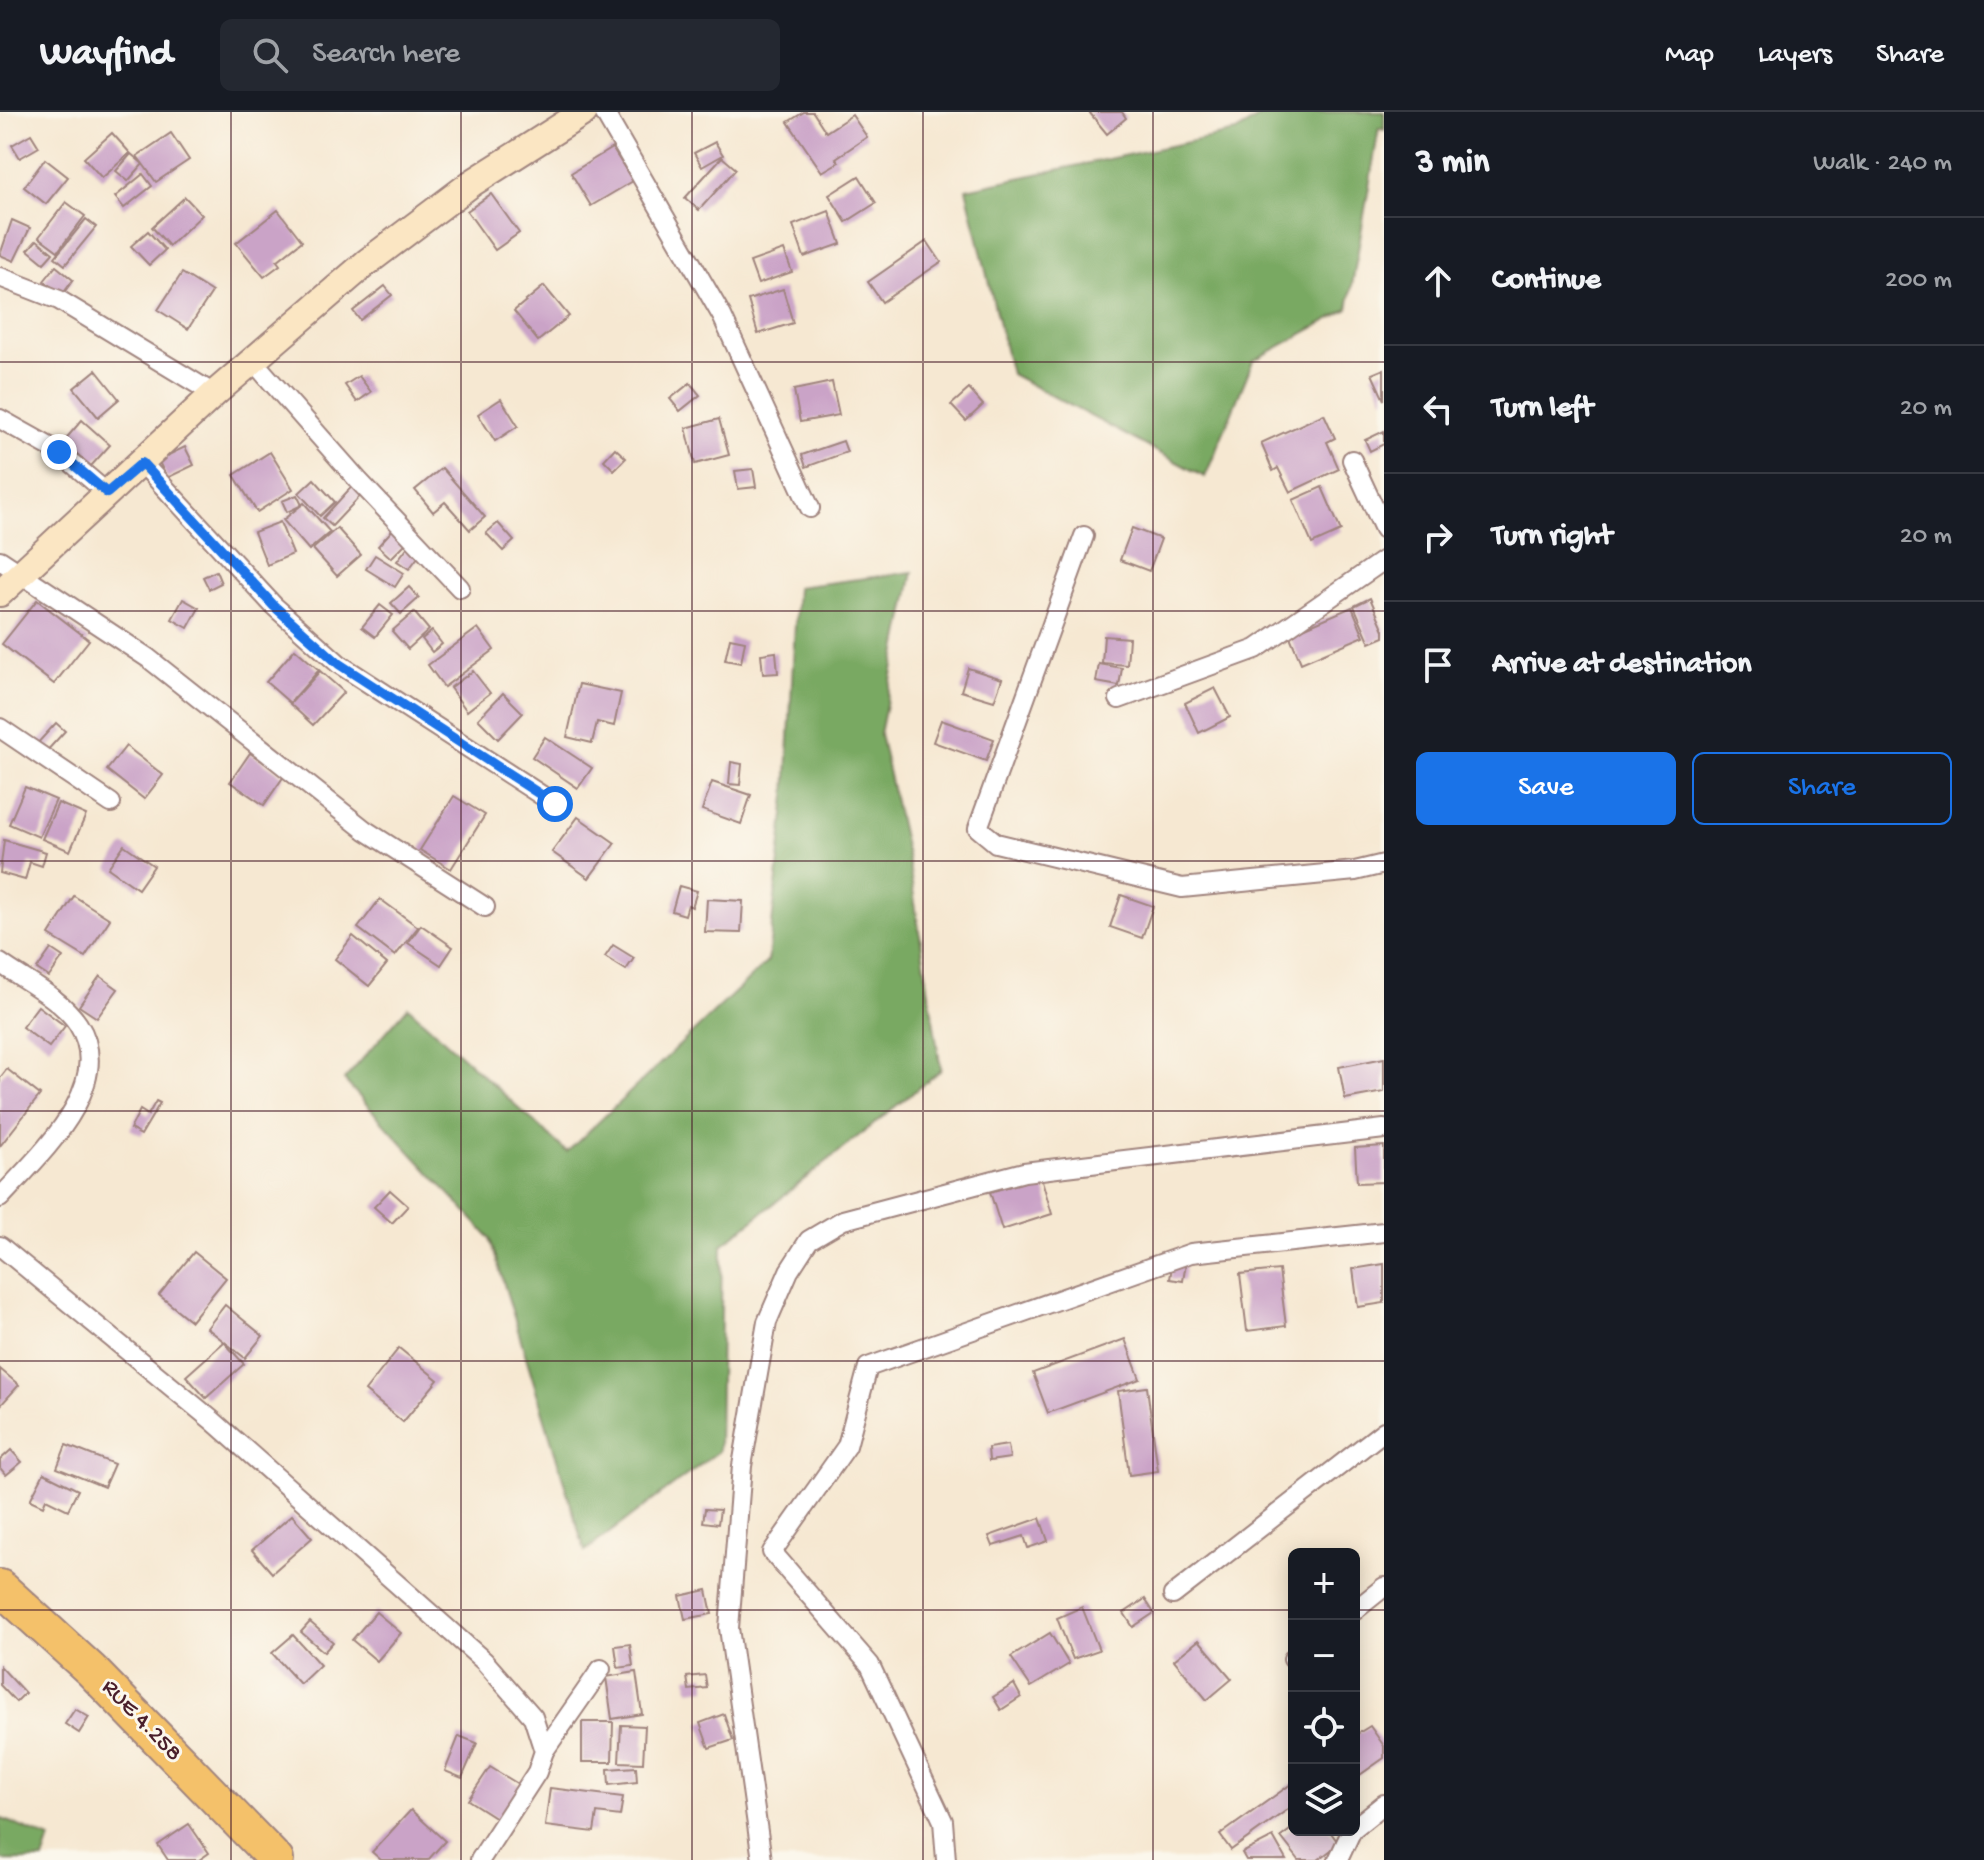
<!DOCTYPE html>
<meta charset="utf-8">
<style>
body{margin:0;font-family:"Gochi Hand",sans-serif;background:#242831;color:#f1f3f6}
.controls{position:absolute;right:24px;bottom:24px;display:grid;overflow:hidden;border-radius:12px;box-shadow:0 4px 20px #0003}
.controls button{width:72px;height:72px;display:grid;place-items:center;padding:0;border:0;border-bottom:2px solid #363941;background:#171b24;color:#f1f3f6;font:40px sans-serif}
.stop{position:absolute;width:24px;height:24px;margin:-18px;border:6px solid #1a73e8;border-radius:50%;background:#fff}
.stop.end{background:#1a73e8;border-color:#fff;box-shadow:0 2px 8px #0008}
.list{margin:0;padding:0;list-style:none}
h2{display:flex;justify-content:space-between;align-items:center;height:104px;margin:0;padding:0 32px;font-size:34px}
h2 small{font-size:26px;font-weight:400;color:#9ea1a6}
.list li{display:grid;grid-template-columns:52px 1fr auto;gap:24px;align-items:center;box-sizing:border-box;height:128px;padding:0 32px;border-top:2px solid #363941}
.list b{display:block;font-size:30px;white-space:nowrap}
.list em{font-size:26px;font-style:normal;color:#9ea1a6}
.actions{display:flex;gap:16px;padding:24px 32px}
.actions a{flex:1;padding:18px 0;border:2px solid #1a73e8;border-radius:12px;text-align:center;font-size:28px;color:#1a73e8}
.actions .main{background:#1a73e8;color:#fff}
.icon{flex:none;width:44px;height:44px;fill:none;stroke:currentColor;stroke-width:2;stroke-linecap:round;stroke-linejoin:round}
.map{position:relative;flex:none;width:1384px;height:1748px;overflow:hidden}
header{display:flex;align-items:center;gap:48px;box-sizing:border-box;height:112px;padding:0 40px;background:#171b24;border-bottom:2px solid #363941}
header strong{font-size:38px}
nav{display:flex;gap:44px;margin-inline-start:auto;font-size:28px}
.search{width:560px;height:72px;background:#242831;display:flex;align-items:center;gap:20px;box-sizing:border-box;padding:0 28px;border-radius:12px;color:#9ea1a6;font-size:30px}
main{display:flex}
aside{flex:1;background:#171b24}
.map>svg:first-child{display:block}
</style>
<header>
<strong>Wayfind</strong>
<div class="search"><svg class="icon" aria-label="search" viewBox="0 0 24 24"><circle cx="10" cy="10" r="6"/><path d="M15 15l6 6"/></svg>Search here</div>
<nav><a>Map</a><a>Layers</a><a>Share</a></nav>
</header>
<main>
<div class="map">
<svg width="1384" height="1748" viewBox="0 0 1384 1748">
<rect width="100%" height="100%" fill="#fbf7ec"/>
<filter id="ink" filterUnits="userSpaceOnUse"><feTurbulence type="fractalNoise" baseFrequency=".0125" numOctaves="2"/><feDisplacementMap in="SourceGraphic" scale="16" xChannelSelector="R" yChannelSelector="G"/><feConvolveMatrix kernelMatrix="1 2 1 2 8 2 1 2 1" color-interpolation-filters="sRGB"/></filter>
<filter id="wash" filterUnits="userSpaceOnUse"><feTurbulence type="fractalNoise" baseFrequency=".006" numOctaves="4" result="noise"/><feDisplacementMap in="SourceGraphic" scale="32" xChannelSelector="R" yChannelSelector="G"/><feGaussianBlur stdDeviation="1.8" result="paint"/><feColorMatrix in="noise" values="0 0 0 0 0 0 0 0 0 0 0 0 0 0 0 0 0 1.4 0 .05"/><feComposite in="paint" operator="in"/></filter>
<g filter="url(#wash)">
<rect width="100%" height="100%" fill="#f6e8d2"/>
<g fill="#79a962" stroke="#626446" stroke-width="2">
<path d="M1267,0H1384V18L1379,16L1348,197L1253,249L1205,365L1011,262L966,77L1236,20Z"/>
<path d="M913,460L880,622L909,753L941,958L722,1133L719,1339L585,1439L490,1126L344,968L408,895L567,1040L768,849L786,683L797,475Z"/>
<path d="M0,1706L50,1727L43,1748H0Z"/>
</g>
<g id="blocks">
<g fill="#caa3c7">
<path d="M804,0H813L826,20L852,3L867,25L836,46L839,50L822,60L788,10Z"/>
<path d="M1089,0H1122L1126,6L1107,22Z"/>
<path d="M112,21L130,41L102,66L84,46Z"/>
<path d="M171,21L189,48L156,70L143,52L128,69L116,59L131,42L143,52L137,44Z"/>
<path d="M31,22L39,35L20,46L12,33Z"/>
<path d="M715,30L723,43L702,55L694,41Z"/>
<path d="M612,36L633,69L591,94L571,61Z"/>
<path d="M722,45L736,57L699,98L685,86Z"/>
<path d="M45,47L68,65L46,92L24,75Z"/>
<path d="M143,62L152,74L124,96L115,85Z"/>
<path d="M859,64L876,91L846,110L829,83Z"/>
<path d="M491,82L519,121L495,138L467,99Z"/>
<path d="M185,85L202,103L169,134L152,115Z"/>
<path d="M66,90L85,104L58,139L39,125Z"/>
<path d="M278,98L302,129L277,149L280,153L264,165L236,131Z"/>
<path d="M829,99L841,132L804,145L793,113Z"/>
<path d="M86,107L96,115L65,153L55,145Z"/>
<path d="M12,108L30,116L14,149L0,143Z"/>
<path d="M148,119L165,138L149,153L131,134Z"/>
<path d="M37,128L53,141L44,151L28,138Z"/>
<path d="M927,129L941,150L882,190L868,170Z"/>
<path d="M784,138L792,160L758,172L750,150Z"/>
<path d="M56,154L73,168L62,183L44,169Z"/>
<path d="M182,161L212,180L188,217L158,198Z"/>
<path d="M385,174L392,183L360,208L353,199Z"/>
<path d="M544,174L569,204L538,229L514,199Z"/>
<path d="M783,177L793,211L758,222L748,188Z"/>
<path d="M1384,257V288L1372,262Z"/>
<path d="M96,258L119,287L98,305L74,276Z"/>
<path d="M359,264L371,280L357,290L345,273Z"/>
<path d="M832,270L839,303L800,310L794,278Z"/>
<path d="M690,271L700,283L680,299L670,287Z"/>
<path d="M969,277L983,293L966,309L951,293Z"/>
<path d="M501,287L518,314L495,329L478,302Z"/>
<path d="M1324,302L1335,326L1327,330L1339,357L1290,380L1278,356L1273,359L1261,331Z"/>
<path d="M719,307L729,343L695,352L686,316Z"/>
<path d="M82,308L110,333L91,354L63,330Z"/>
<path d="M1384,319V332L1370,339L1365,328Z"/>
<path d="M843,329L847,340L806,355L802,343Z"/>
<path d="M185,335L194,353L167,366L158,348Z"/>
<path d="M615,336L626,346L614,358L604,348Z"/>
<path d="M270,340L293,377L257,400L234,363Z"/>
<path d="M442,356L485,405L470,418L445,390L433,400L415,378Z"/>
<path d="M753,357L756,375L738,377L735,359Z"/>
<path d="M314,367L335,390L320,404L299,381Z"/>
<path d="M356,370L365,379L332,414L323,406Z"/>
<path d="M1322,375L1341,419L1312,432L1293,388Z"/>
<path d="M297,383L302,393L287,400L282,389Z"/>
<path d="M304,391L330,420L309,438L283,408Z"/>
<path d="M280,410L293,442L267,453L254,420Z"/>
<path d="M498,411L514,429L503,439L486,421Z"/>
<path d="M395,415L409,428L391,446L378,434Z"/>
<path d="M337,416L361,443L337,464L313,437Z"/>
<path d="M1132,416L1161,427L1149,459L1120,448Z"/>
<path d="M409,433L421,441L409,457L397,449Z"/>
<path d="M375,443L404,461L395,475L366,457Z"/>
<path d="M216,459L221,471L209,477L203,465Z"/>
<path d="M409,475L419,486L401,502L391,491Z"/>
<path d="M1370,486L1384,518V525L1370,531L1354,494Z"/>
<path d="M183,487L199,496L188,516L172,507Z"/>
<path d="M37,488L89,528L54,572L2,532Z"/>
<path d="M380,493L393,503L375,525L362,515Z"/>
<path d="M1352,495L1364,524L1301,551L1289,522Z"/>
<path d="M414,500L429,518L408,537L392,519Z"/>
<path d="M478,516L494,538L444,575L428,553Z"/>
<path d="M432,519L442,532L432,540L422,527Z"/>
<path d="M1104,524L1129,526L1127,553L1102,551Z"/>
<path d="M730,526L745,529L741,551L725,548Z"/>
<path d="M295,537L319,558L290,591L266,570Z"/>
<path d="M776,540L778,561L763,562L761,542Z"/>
<path d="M1099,552L1122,556L1119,574L1096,570Z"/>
<path d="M968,556L1002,567L994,589L961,579Z"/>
<path d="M320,559L344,580L313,613L290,592Z"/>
<path d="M473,559L490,581L467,599L450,576Z"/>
<path d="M579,572L621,581L614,614L597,610L592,631L567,625Z"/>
<path d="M1215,576L1230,605L1199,621L1185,591Z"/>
<path d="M503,581L523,601L498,627L478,607Z"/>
<path d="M941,608L994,627L986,649L933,630Z"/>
<path d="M56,611L65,619L44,642L35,634Z"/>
<path d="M545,625L592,656L578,676L532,645Z"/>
<path d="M126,634L163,663L144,687L107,658Z"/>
<path d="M250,641L284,664L264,693L230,670Z"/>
<path d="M731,650L742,652L740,673L729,672Z"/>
<path d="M712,670L751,683L741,712L702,698Z"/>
<path d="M25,675L56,688L39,725L9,712Z"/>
<path d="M454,684L485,703L451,757L420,738Z"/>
<path d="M58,691L86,703L70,739L42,727Z"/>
<path d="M578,705L615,731L589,766L552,740Z"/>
<path d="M4,728L46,740L42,754L30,750L25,768L0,761Z"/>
<path d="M124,733L154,754L138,777L108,756Z"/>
<path d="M679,774L697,779L692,795L688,793L685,803L672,799Z"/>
<path d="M1121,783L1153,794L1142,826L1110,815Z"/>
<path d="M74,784L110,807L85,845L49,823Z"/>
<path d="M380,787L418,815L395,844L358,816Z"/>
<path d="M707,787L743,789L741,821L705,820Z"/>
<path d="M421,813L453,835L441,853L408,831Z"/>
<path d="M353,824L387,852L369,874L335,847Z"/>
<path d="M613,833L634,846L626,858L605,845Z"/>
<path d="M51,837L63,845L49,865L37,857Z"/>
<path d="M100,864L118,877L97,906L79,894Z"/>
<path d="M38,894L65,914L49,935L22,915Z"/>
<path d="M1384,946V980L1345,987L1339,955Z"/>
<path d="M7,957L40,983L0,1034V966Z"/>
<path d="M156,989L160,991L141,1023L130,1017L140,998L148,1003Z"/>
<path d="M1384,1034V1070L1357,1071L1355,1036Z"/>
<path d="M1041,1065L1052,1102L1002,1118L990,1080Z"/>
<path d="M390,1078L408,1094L392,1111L374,1095Z"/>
<path d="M194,1140L226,1166L191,1209L159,1183Z"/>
<path d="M1173,1148L1186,1151L1183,1169L1170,1167Z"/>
<path d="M1384,1152V1191L1358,1195L1353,1157Z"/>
<path d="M1279,1158L1286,1214L1247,1219L1240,1162Z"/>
<path d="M225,1193L263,1224L245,1246L207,1216Z"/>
<path d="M1125,1227L1140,1267L1048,1301L1033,1261Z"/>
<path d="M224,1230L244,1252L206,1286L186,1264Z"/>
<path d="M399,1236L438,1268L403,1310L365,1279Z"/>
<path d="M0,1257L19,1273L0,1294Z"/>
<path d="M1147,1275L1158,1359L1129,1363L1118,1279Z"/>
<path d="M66,1333L114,1352L104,1375L57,1356Z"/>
<path d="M1008,1333L1010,1346L989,1349L988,1336Z"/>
<path d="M11,1338L22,1350L6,1363L0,1356V1348Z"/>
<path d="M44,1361L78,1378L68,1398L46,1387L43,1394L30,1388Z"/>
<path d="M705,1397L720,1398L718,1412L703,1410Z"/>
<path d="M292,1403L312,1426L272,1461L252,1438Z"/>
<path d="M1040,1406L1048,1429L1028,1436L1024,1424L993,1434L989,1424Z"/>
<path d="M707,1478L712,1502L685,1507L680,1484Z"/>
<path d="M1145,1487L1154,1501L1133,1515L1124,1501Z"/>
<path d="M1082,1495L1099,1538L1073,1547L1057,1506Z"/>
<path d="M376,1500L401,1521L377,1549L352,1528Z"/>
<path d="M310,1510L333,1530L324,1540L301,1520Z"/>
<path d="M1050,1521L1069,1552L1031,1575L1011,1545Z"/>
<path d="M293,1523L320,1553L300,1572L272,1541Z"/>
<path d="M1199,1528L1232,1567L1207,1588L1174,1548Z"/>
<path d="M630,1532L633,1554L618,1556L615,1534Z"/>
<path d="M0,1554L25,1581L16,1590L0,1573Z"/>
<path d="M636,1560L642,1602L612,1607L606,1565Z"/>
<path d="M705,1563L707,1576L689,1578L687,1565Z"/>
<path d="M1014,1572L1021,1585L1001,1598L993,1585Z"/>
<path d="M75,1597L89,1605L79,1621L65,1612Z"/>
<path d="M724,1602L733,1628L709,1636L700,1611Z"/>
<path d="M582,1610H613L612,1650H582Z"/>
<path d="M621,1613L645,1614L643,1651L619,1650Z"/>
<path d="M1370,1614L1384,1634V1646L1354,1667V1624Z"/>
<path d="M459,1624L477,1631L462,1666L445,1659Z"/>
<path d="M490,1655L523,1675L501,1709L468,1688Z"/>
<path d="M636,1655L637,1670L609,1673L608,1657Z"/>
<path d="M1294,1670V1693L1231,1738L1220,1723Z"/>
<path d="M550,1676L623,1685L620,1704L597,1701L594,1720L545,1714Z"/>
<path d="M411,1698L445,1729L428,1748H381L372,1740Z"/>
<path d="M189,1712L209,1741L199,1748H168L158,1733Z"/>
<path d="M1294,1715V1718H1329L1339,1732L1318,1748H1299L1281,1725Z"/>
<path d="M1273,1725L1286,1748H1246L1242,1741Z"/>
</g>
</g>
</g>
<g filter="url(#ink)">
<use href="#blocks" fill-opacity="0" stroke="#a0847e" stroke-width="2"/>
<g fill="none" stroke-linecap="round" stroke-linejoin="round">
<g stroke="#a0847e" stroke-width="22">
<g id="street">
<path d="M604,0L722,204L810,396"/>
<path d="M0,165L59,188L214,282"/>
<path d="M254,250L358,368L460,476"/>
<path d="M0,307L59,340L107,381"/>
<path d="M1352,348L1384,417"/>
<path d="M142,351L274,494L339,552L555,692"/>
<path d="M1084,424L978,716L996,731L1182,776L1355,759L1384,752"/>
<path d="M0,448L148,546L365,718L485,795"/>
<path d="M1119,587L1256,537L1384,448"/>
<path d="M0,616L111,691"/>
<path d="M0,851C25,869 61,886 78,912C118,974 37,1045 0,1086"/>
<path d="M0,1134L213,1309L484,1549L533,1605L544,1639L537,1660L480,1748"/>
<path d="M1173,1483L1384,1319"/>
<path d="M1354,1499L1384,1475"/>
<path d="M1293,1547L1294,1546"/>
<path d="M544,1639L601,1557"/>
<path d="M1354,1716L1384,1692"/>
<path d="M762,1748L729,1516L742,1354L767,1210L789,1159L809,1128L843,1108L1024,1060L1384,1017"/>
<path d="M946,1748L943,1709L870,1553L772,1440L847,1334L868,1255L1191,1141L1384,1120"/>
<path d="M1338,1748L1352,1718"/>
</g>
</g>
<g stroke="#a0847e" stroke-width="30">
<path id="secondary" d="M0,481L214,282L366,151L472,71L584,0"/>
</g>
<g stroke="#a0847e" stroke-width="38">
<path id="highway" d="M0,1475L91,1558L276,1748"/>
</g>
<use href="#street" stroke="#fff" stroke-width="18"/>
<use href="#secondary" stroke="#fbe6c3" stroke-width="26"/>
<use href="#highway" stroke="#f4c16a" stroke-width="34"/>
</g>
</g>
<g fill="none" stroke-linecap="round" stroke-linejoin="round" filter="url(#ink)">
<path stroke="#1a73e8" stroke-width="10" d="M59,340L107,381L142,351L274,494L339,552L555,692"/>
</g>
<path fill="none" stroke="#4a1f2b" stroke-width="2" stroke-opacity="0.55" d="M231,0V1748M461,0V1748M692,0V1748M923,0V1748M1153,0V1748M0,250H1384M0,499H1384M0,749H1384M0,999H1384M0,1249H1384M0,1498H1294M1354,1498H1384"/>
<g text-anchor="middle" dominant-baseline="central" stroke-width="6" stroke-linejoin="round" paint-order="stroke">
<g font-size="24" fill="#4a1f2b" stroke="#fbf7ec">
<text transform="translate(141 1609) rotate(46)">RUE 4.258</text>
</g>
</g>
</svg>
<div class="controls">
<button>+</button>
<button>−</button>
<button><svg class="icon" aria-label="locate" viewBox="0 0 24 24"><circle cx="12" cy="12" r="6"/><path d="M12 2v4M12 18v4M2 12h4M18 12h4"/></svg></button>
<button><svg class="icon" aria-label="layers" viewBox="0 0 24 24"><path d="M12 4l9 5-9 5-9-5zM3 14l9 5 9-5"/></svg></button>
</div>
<div class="stop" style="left:555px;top:692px"></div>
<div class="stop end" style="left:59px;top:340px"></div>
</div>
<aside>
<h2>3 min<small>Walk · 240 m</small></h2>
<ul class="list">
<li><svg class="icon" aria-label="ahead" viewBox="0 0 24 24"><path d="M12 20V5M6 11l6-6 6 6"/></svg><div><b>Continue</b></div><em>200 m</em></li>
<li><svg class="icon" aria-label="left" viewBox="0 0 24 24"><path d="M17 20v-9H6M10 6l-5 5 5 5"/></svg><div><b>Turn left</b></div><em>20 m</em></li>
<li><svg class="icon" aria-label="right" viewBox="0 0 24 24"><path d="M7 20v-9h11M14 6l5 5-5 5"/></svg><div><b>Turn right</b></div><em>20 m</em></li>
<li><svg class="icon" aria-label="arrive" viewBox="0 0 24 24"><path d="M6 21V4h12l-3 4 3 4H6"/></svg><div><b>Arrive at destination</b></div></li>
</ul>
<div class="actions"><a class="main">Save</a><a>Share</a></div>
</aside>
</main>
